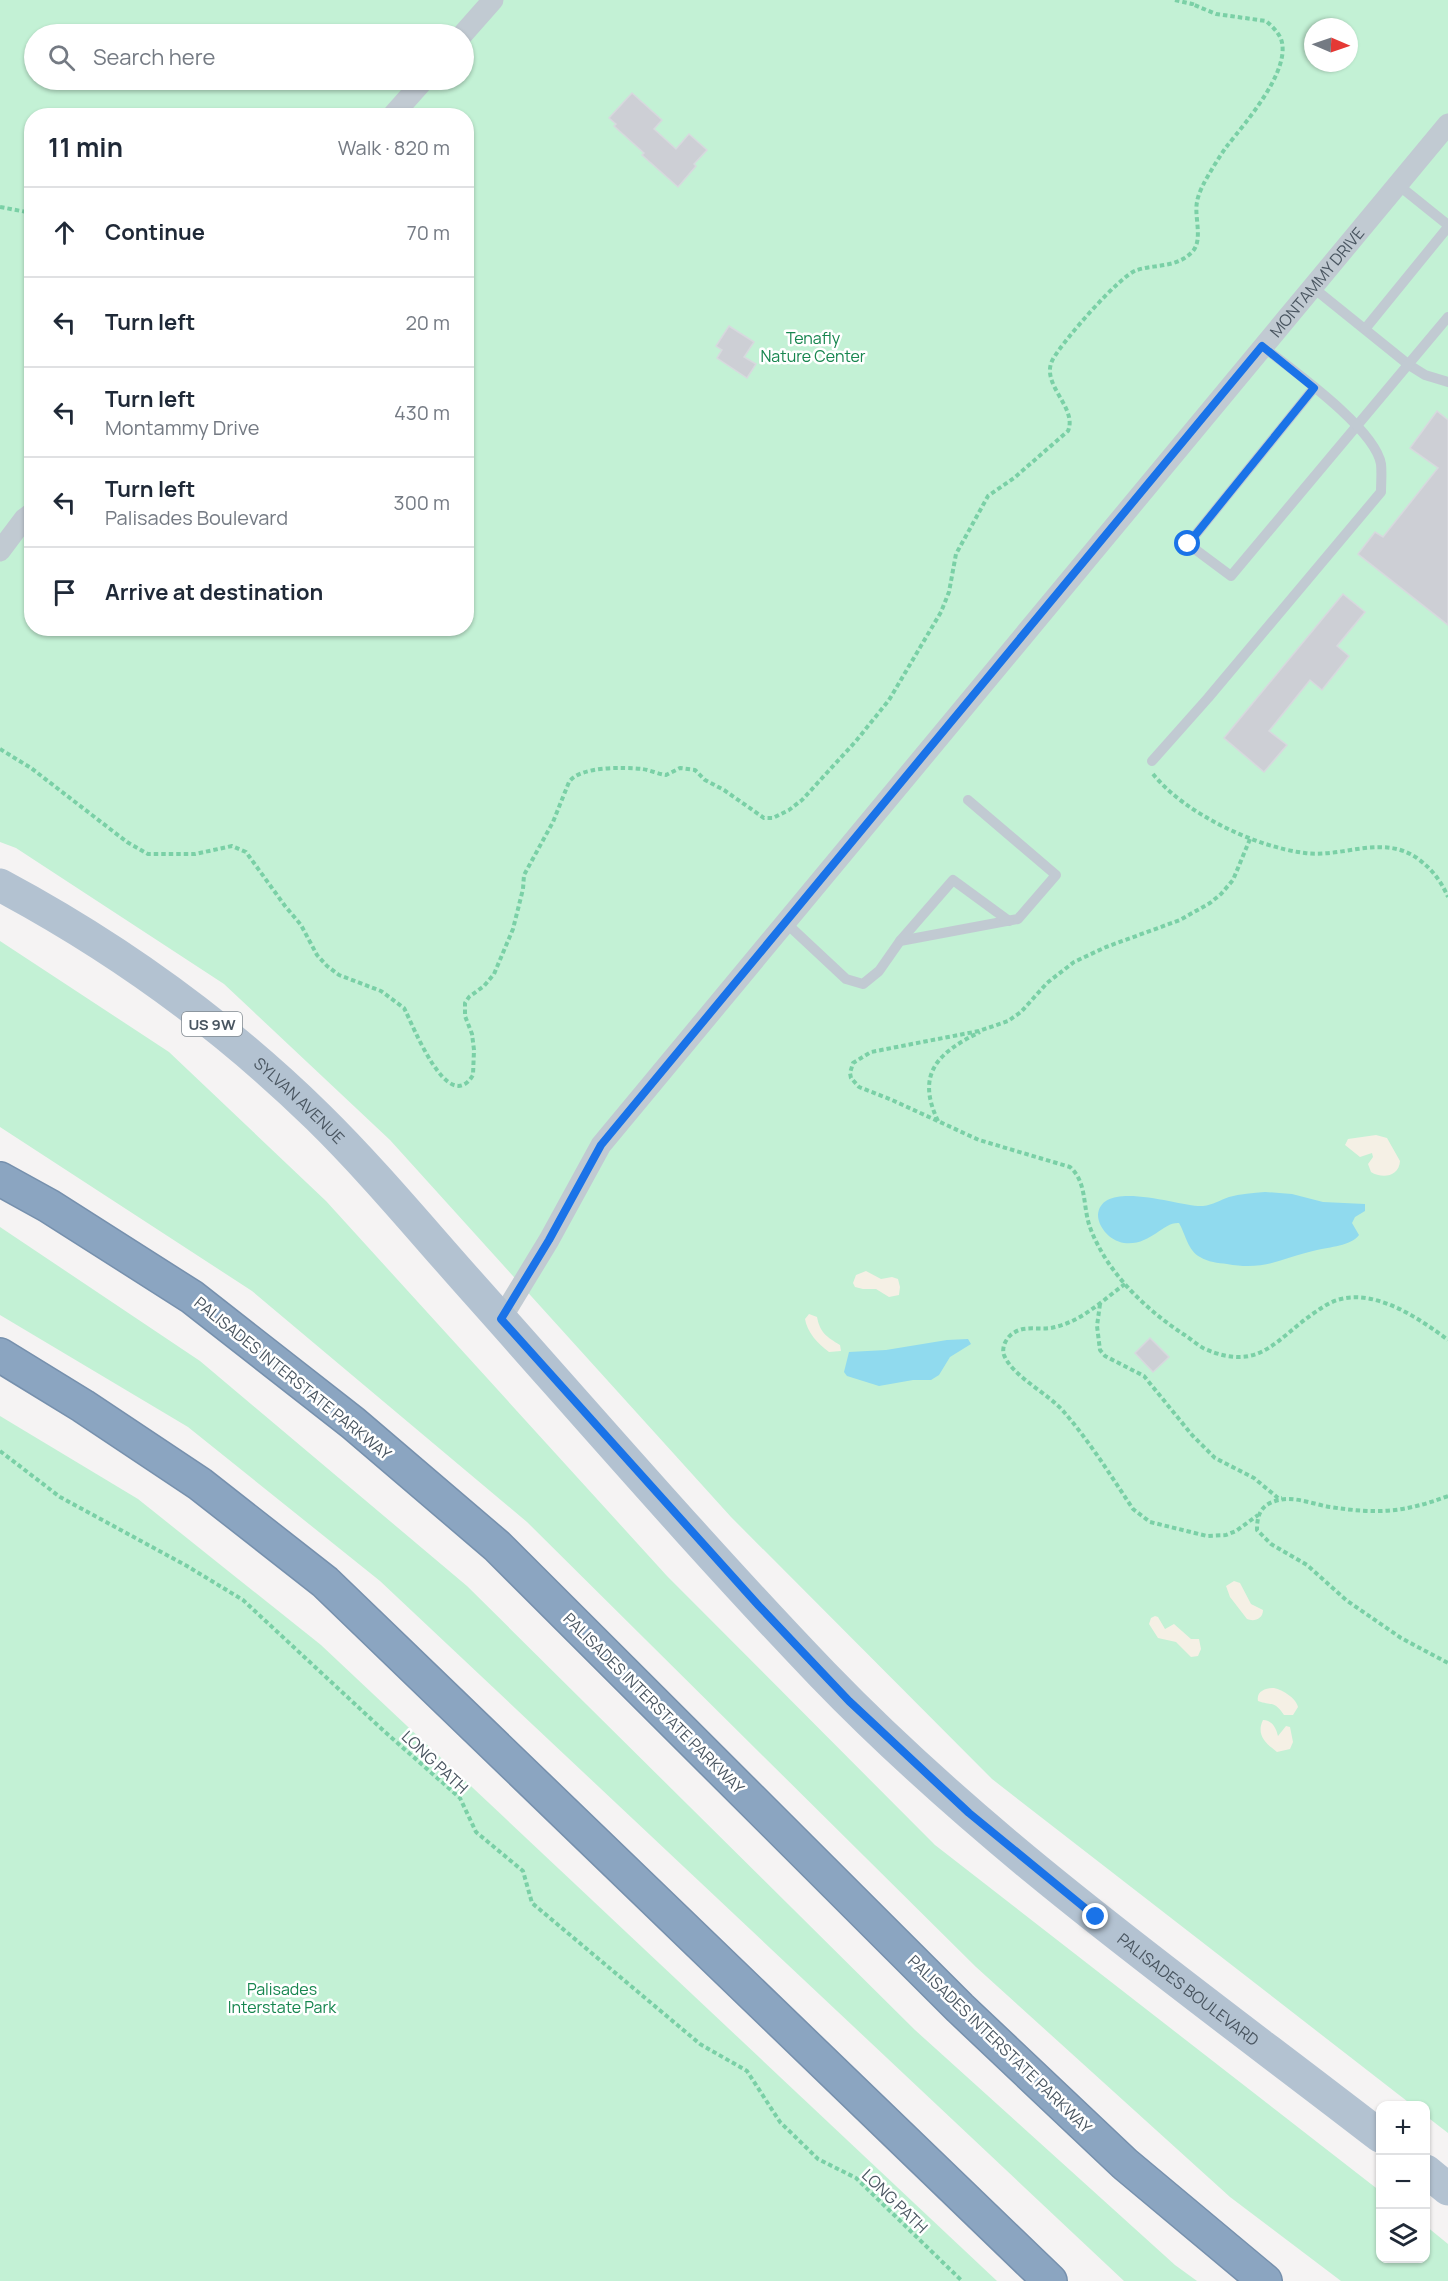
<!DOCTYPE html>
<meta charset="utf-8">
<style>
body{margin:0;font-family:Manrope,sans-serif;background:#f6f6f7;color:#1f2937}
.controls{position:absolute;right:18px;bottom:18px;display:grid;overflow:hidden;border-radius:12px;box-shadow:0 2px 4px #0004}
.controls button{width:54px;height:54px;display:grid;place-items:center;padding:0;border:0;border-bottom:2px solid #e0e1e3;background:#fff;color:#1f2937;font:30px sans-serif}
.compass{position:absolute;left:1304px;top:18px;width:54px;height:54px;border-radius:50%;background:#fff;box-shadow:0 2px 4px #0004;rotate:92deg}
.stop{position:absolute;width:18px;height:18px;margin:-14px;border:4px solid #1a73e8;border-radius:50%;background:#fff}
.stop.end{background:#1a73e8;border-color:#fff;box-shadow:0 2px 6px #0008}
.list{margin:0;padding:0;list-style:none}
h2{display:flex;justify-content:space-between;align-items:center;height:78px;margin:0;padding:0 24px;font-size:26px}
h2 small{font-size:20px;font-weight:400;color:#747a83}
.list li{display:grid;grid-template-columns:39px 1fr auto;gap:18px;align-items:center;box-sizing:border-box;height:90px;padding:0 24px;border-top:2px solid #e0e1e3}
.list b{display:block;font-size:22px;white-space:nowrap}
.list p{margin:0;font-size:20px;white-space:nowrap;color:#747a83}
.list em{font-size:20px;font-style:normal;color:#747a83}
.icon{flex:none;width:33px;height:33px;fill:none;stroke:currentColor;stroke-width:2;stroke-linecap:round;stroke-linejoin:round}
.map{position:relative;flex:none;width:1448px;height:2281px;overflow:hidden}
.search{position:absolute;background:#fff;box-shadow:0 2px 4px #0004;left:24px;top:24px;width:450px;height:66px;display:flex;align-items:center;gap:15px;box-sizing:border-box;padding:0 21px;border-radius:33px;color:#747a83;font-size:22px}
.panel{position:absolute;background:#fff;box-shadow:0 2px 4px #0004;left:24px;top:108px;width:450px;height:528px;border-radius:24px}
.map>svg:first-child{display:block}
</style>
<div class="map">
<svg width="1448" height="2281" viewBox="0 0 1448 2281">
<rect width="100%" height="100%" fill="#f5f3f3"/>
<g fill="#c3f1d5" fill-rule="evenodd">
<path d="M0,0H1448V2133L1426,2116V2106L1412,2105L992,1779L731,1517L390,1140L224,984L16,848L0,842ZM1313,27H1349V63H1313ZM34,34H464V80H34ZM32,116H466V628H32Z"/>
<path d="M0,941L169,1052L326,1201L667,1576L935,1845L1380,2191V2258H1426V2226L1448,2244V2281H1341L1230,2197L976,1967L527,1522L252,1291L0,1127Z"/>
<path d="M0,1227L200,1361L467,1586L915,2030L1175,2265L1197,2281H1124L380,1581L188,1427L0,1315Z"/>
<path d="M0,1416L138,1499L321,1645L997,2281H0Z"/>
</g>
<g fill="#f5f0e5">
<path d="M1376,1135L1387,1138L1400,1161C1399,1177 1382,1179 1371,1172L1368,1164L1373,1157L1372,1153L1360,1157L1345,1145L1348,1139Z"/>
<path d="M866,1271L881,1279L892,1277L898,1279L900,1287L899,1295L889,1297L876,1289H863L855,1287L853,1283L856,1275Z"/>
<path d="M809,1314L817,1317C820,1333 827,1337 840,1345L841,1351L829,1352C818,1344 807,1332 805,1319Z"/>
<path d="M1234,1581L1240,1583L1251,1604L1263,1610C1263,1619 1254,1622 1247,1619L1230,1597L1226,1586Z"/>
<path d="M1155,1616L1158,1617L1165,1629L1174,1624L1191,1639H1199L1201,1649L1198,1656L1191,1657L1176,1642L1158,1638L1149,1624L1151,1618Z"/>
<path d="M1274,1688C1283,1690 1296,1698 1298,1707L1293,1715H1284C1274,1700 1271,1706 1258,1701C1256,1691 1266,1688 1274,1688Z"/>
<path d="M1263,1720C1272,1720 1276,1728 1278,1736L1286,1726L1290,1727L1293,1742L1290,1749L1277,1752C1265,1743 1256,1734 1263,1720Z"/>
</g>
<g fill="#90daee">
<path d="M1265,1192L1292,1194L1323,1202L1365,1204V1211L1355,1217L1352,1223L1359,1235C1351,1246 1329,1247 1317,1250C1281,1258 1266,1271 1227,1264C1218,1263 1208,1262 1200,1257C1188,1251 1185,1233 1179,1223C1162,1222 1151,1246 1124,1243C1117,1242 1109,1237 1105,1232C1101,1227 1098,1221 1098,1215C1101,1177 1183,1208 1203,1206C1213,1205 1220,1200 1229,1197C1240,1194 1253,1193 1265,1192Z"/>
<path d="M968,1339L971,1344L950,1357L939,1375L931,1380H913L879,1386L847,1376L844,1372L849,1352L886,1350L947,1340Z"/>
</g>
<g fill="#cdcfd5" stroke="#d7d9de" stroke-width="1.5">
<path d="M632,93L662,120L654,129L676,149L689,134L707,150L694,164L696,166L678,187L642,155L644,153L614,126L616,124L609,118Z"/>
<path d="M729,326L754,342L744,357L756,364L747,378L717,358L722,350L716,346Z"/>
<path d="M1437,411L1448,420V625L1358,554L1375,532L1383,537L1438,468L1410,448Z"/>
<path d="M1343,594L1365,612L1337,646L1349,656L1322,690L1310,680L1269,731L1287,745L1264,772L1224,738Z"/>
<path d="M1150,1338L1169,1357L1153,1372L1135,1353Z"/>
</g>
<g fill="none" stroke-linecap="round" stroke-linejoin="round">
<g stroke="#7690ad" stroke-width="36">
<g id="highway">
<path d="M0,1179L49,1206L192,1297L353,1423L497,1546L960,2008L1125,2164L1265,2281"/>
<path d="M0,1355L83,1406L200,1484L325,1582L1050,2281"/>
</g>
</g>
<g stroke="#7ad0a6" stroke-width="4" stroke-dasharray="4.5 3" stroke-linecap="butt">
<path d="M1175,0L1192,4L1193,0"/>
<path d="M0,207L32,213"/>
<path d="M0,749L31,768L127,842L148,854H195L232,846L246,852L285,906L301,925L317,955L327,966L339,975L381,991L404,1008C413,1025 448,1117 473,1075L474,1050L472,1034L465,1016V1003L469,997L484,986L494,974L513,929L523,889L524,875L553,822L569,782C580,766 624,767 642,769C650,770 658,774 666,775L680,768L695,770L705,780L724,790L764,818H773L789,810L802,800L856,741L889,700L941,612L949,592L956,554L988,496L1014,478L1068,431C1078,407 1039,384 1053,359C1063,341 1120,275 1137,270C1156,264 1178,268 1193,251C1203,239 1194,216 1197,202C1198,195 1202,187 1205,181C1212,169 1219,157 1227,146C1245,123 1292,70 1281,39C1278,32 1272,26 1266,21L1216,14L1192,4"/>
<path d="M1153,774C1184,813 1255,847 1305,853C1343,858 1382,834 1417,858C1432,869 1441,881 1448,897"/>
<path d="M1250,839L1233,880L1221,894L1210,903L1180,920L1106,947L1074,962L1047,983L1021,1012L1008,1021L979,1031L871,1052L853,1063L850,1073L851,1078L859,1087L892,1100L979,1140L1070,1167C1088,1183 1082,1208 1091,1230C1108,1273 1144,1308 1183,1334C1190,1338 1197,1345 1205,1349C1261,1373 1276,1338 1317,1311C1324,1306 1332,1301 1341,1299C1378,1290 1420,1319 1448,1340"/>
<path d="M938,1121C915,1073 939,1052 980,1032"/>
<path d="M1125,1284C1103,1300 1082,1321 1055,1327C1043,1331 1026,1325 1015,1332C1007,1336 1001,1347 1004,1355C1013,1377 1048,1393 1064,1412C1090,1442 1111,1476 1133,1509L1150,1522L1207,1536L1226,1535L1236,1531L1258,1515"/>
<path d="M1100,1304L1097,1326L1100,1350L1105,1356L1144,1376L1192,1435L1215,1458L1254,1478L1278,1498H1282"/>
<path d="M0,1451L60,1497L187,1566L243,1600L385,1732L460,1798L476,1832L523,1871L532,1903L700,2044L747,2071L780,2122L818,2159L856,2178L962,2281"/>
<path d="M1448,1496C1403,1513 1377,1514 1330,1507C1312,1504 1292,1495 1275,1501C1260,1506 1257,1516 1257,1530L1271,1544L1307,1565L1346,1600L1401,1638L1448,1663"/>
</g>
<g stroke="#c1cad2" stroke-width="10">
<path d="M1397,184L1448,225"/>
<path d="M1311,286L1409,365L1425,375L1448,382"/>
<path d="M1365,329L1448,227"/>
<path d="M1314,388L1188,544L1231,576L1448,317"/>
<path d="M1152,761L1208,698L1381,492C1381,483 1382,473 1381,464C1375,428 1291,369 1262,346"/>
<path d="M785,922L846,979L863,984L879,971L900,941L1018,919L1056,875L968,800"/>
<path d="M900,941L953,880L1009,921"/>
</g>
<g stroke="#c1cad2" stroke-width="21">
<path d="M463,34L493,0"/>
<path d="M392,116L424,80"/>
<path d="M0,551L24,519L32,513"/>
<path id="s1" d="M501,1319L549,1240L601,1145L1448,124"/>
</g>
<g stroke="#b3c2d1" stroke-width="33">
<path id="s2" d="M0,885C116,947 224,1025 318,1117C374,1172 424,1233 476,1291C591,1420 704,1551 823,1675C991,1849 1190,1989 1380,2136"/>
<path d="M1426,2171L1448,2189"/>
</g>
<use href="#highway" stroke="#8ba5c1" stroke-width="33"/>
</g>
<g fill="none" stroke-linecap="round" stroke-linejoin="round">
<path stroke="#1a73e8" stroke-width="8" d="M1096,1917L969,1813L849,1701L759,1606L501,1319L549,1240L601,1145L1262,346L1314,388L1188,544"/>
</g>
<g text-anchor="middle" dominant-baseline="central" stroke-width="5" stroke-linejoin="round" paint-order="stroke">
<rect fill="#fff" stroke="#808990" stroke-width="1.5" x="182" y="1012" width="60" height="24" rx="4.5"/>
<g font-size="15" font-weight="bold" fill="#4a5661">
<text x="212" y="1024">US 9W</text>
</g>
<g font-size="16" fill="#4a5661" stroke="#fff">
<text stroke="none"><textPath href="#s1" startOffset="1322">MONTAMMY DRIVE</textPath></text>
<text stroke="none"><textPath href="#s2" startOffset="370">SYLVAN AVENUE</textPath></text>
<text transform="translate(293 1378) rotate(39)">PALISADES INTERSTATE PARKWAY</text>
<text transform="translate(654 1703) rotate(45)">PALISADES INTERSTATE PARKWAY</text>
<text transform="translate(435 1762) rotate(43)">LONG PATH</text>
<text stroke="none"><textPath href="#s2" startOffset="1630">PALISADES BOULEVARD</textPath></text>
<text transform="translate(1000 2044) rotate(44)">PALISADES INTERSTATE PARKWAY</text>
<text transform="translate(895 2201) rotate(44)">LONG PATH</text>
</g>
<g font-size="16" fill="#17864f" stroke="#fff">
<text x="813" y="338">Tenafly<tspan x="813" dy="18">Nature Center</tspan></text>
<text x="282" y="1989">Palisades<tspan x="282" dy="18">Interstate Park</tspan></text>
</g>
</g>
</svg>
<div class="controls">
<button>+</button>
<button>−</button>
<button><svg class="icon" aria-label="layers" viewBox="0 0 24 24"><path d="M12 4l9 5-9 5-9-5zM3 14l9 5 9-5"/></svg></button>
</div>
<svg class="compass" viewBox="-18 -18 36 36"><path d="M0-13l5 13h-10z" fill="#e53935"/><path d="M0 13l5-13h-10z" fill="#747a83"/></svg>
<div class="stop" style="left:1188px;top:544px"></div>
<div class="stop end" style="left:1096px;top:1917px"></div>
<div class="search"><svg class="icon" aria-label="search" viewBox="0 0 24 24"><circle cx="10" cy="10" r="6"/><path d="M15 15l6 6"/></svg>Search here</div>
<section class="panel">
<h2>11 min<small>Walk · 820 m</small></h2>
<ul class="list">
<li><svg class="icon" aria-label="ahead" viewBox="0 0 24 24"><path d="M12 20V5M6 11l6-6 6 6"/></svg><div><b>Continue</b></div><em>70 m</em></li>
<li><svg class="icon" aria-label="left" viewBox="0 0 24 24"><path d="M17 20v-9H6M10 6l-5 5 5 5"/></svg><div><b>Turn left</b></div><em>20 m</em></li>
<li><svg class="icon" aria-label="left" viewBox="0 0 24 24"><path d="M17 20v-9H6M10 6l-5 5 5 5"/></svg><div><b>Turn left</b><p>Montammy Drive</p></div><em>430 m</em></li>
<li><svg class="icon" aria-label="left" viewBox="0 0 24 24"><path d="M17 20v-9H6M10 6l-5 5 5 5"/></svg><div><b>Turn left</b><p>Palisades Boulevard</p></div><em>300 m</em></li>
<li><svg class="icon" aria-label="arrive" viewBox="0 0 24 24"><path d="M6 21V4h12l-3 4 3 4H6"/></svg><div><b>Arrive at destination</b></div></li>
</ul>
</section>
</div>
